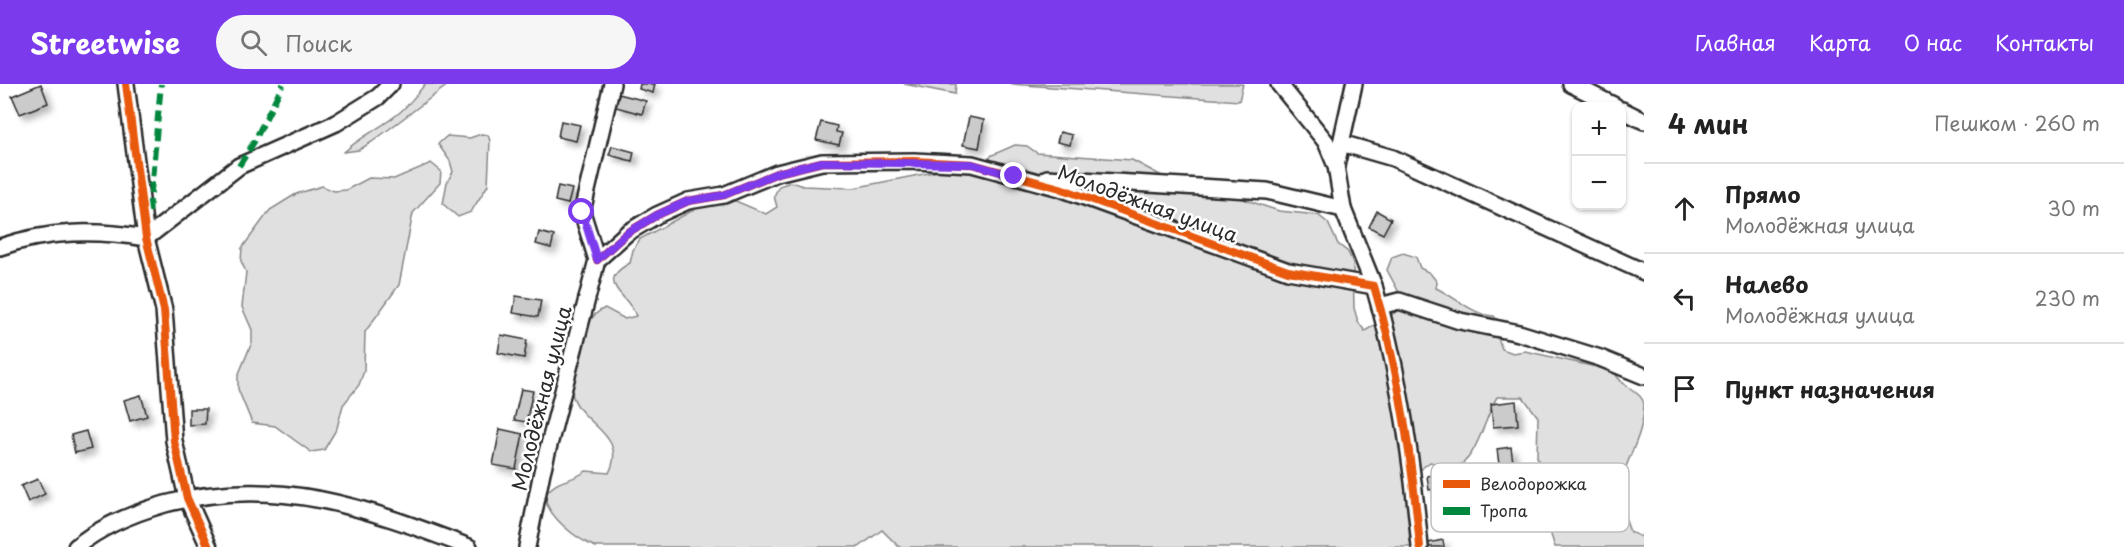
<!DOCTYPE html>
<html lang="ru">
<meta charset="utf-8">
<style>
body{margin:0;font-family:"Playpen Sans",sans-serif;background:#f6f6f6;color:#222}
.controls{position:absolute;right:18px;top:18px;display:grid;overflow:hidden;border-radius:12px;box-shadow:0 2px 4px #0004}
.controls button{width:54px;height:54px;display:grid;place-items:center;padding:0;border:0;border-bottom:2px solid #e0e0e0;background:#fff;color:#222;font:30px sans-serif}
.stop{position:absolute;width:18px;height:18px;margin:-14px;border:4px solid #7c3aed;border-radius:50%;background:#fff}
.stop.end{background:#7c3aed;border-color:#fff;box-shadow:0 2px 6px #0008}
.list{margin:0;padding:0;list-style:none}
h2{display:flex;justify-content:space-between;align-items:center;height:78px;margin:0;padding:0 24px;font-size:26px}
h2 small{font-size:20px;font-weight:400;color:#767676}
.list li{display:grid;grid-template-columns:39px 1fr auto;gap:18px;align-items:center;box-sizing:border-box;height:90px;padding:0 24px;border-top:2px solid #e0e0e0}
.list b{display:block;font-size:22px;white-space:nowrap}
.list p{margin:0;font-size:20px;white-space:nowrap;color:#767676}
.list em{font-size:20px;font-style:normal;color:#767676}
.icon{flex:none;width:33px;height:33px;fill:none;stroke:currentColor;stroke-width:2;stroke-linecap:round;stroke-linejoin:round}
.map{position:relative;flex:none;width:1644px;height:463px;overflow:hidden}
header{display:flex;align-items:center;gap:36px;box-sizing:border-box;height:84px;padding:0 30px;background:#7c3aed;color:#fff}
header strong{font-size:28px}
nav{display:flex;gap:33px;margin-inline-start:auto;font-size:21px}
.search{width:420px;height:54px;background:#f6f6f6;display:flex;align-items:center;gap:15px;box-sizing:border-box;padding:0 21px;border-radius:33px;color:#767676;font-size:22px}
main{display:flex}
aside{flex:1;background:#fff}
.map>svg:first-child{display:block}
</style>
<header>
<strong>Streetwise</strong>
<div class="search"><svg class="icon" aria-label="search" viewBox="0 0 24 24"><circle cx="10" cy="10" r="6"/><path d="M15 15l6 6"/></svg>Поиск</div>
<nav><a>Главная</a><a>Карта</a><a>О нас</a><a>Контакты</a></nav>
</header>
<main>
<div class="map">
<svg width="1644" height="463" viewBox="0 0 1644 463">
<defs>
<filter id="shadow"><feDropShadow dx="5" dy="5" stdDeviation="3" flood-color="#0004"/></filter>
</defs>
<rect width="100%" height="100%" fill="#fff"/>
<filter id="ink" filterUnits="userSpaceOnUse"><feTurbulence type="fractalNoise" baseFrequency=".0167" numOctaves="2"/><feDisplacementMap in="SourceGraphic" scale="12" xChannelSelector="R" yChannelSelector="G"/><feConvolveMatrix kernelMatrix="1 2 1 2 8 2 1 2 1" color-interpolation-filters="sRGB"/></filter>
<g filter="url(#ink)">
<g fill="#e0e0e0" stroke="#868686" stroke-width="1.5">
<path d="M425,0H449L372,58L359,66L344,68C361,52 381,44 399,29C409,21 417,10 425,0Z"/>
<path d="M904,0H956L955,10Z"/>
<path d="M1011,0H1243L1239,17Z"/>
<path d="M481,50L488,51L490,57L488,101L471,128L458,133L443,120L447,98L453,88L450,77L438,60L447,52L470,54Z"/>
<path d="M1015,61L1027,62L1037,69L1132,76L1177,100L1224,104L1246,116L1279,127L1318,131L1328,139L1338,160L1348,168L1353,179L1354,224L1358,238L1365,247L1396,228L1403,216L1387,186L1392,173L1403,169L1416,173L1420,184L1430,189L1437,198L1436,204C1455,213 1473,231 1494,232L1502,242L1498,254L1502,265L1513,269L1525,267L1614,287C1621,304 1642,307 1644,320C1644,356 1622,378 1620,408C1619,422 1626,435 1630,448L1641,453L1644,447V463H1555L1551,451L1560,417L1557,405L1542,386L1537,373L1538,333L1523,313H1497C1486,330 1475,382 1454,383C1447,384 1437,380 1430,378C1406,394 1418,403 1418,426C1418,435 1412,446 1409,454L1413,463H899L882,446L859,463H596C576,455 549,434 544,412C558,393 570,399 586,387L609,389C629,349 579,341 572,309C568,293 581,280 583,266C586,246 586,233 605,224L625,235L636,232C629,210 593,199 630,179L633,166L640,155L710,117L731,115L766,130L777,123L774,112L779,102L791,98L803,102L853,104L939,87L976,89L992,71Z"/>
<path d="M431,79L441,87L440,99L413,129L399,201L365,248L364,287L359,301L343,321L337,344L324,366L311,368L275,342L252,339L238,305V292L252,258V246L242,223L246,188L241,177L242,164L270,126L296,110L322,102L334,107L346,106L369,94L394,95Z"/>
</g>
<g fill="#cbcbcb" stroke="#2b2b2b" stroke-width="1.5" filter="url(#shadow)">
<path d="M41,0L48,19L20,30L12,12Z"/>
<path d="M640,0H655L653,9L639,5Z"/>
<path d="M619,10L646,17L642,30L616,23Z"/>
<path d="M969,33L984,36L979,64L963,61Z"/>
<path d="M561,37L580,41L576,57L558,53Z"/>
<path d="M821,38L837,42L836,48L842,49L839,61L816,56Z"/>
<path d="M1060,48L1072,51L1070,61L1057,58Z"/>
<path d="M612,62L634,68L632,77L609,71Z"/>
<path d="M558,102L572,105L568,120L555,117Z"/>
<path d="M1377,127L1391,135L1383,150L1369,143Z"/>
<path d="M539,148L554,152L551,164L536,160Z"/>
<path d="M516,212L541,216L538,233L513,229Z"/>
<path d="M501,251L527,256L524,274L498,269Z"/>
<path d="M521,305L533,307L526,338L514,336Z"/>
<path d="M141,311L147,332L130,337L124,316Z"/>
<path d="M1516,317L1518,341L1493,343L1491,320Z"/>
<path d="M189,325H206L205,340L189,341Z"/>
<path d="M500,345L523,350L516,385L493,381Z"/>
<path d="M86,347L91,365L75,369L71,351Z"/>
<path d="M1511,363L1514,386L1500,388L1497,365Z"/>
<path d="M1478,384L1481,397L1429,406L1427,392Z"/>
<path d="M38,395L45,410L28,418L21,402Z"/>
<path d="M1443,456L1444,463H1429L1428,459Z"/>
</g>
<g fill="none" stroke-linecap="round" stroke-linejoin="round">
<g stroke="#2b2b2b" stroke-width="20">
<g id="minor">
<path d="M126,0L146,154L164,226L174,357L187,414L209,463"/>
<path d="M1279,0L1326,58L1336,82"/>
<path d="M1354,0L1336,82L1343,125L1374,202"/>
<path d="M1571,0L1615,22"/>
<path d="M1622,26L1644,37"/>
<path d="M1341,59L1393,74L1644,188"/>
<path d="M1047,94L1267,107L1343,125"/>
<path d="M0,163C49,146 95,146 146,154L239,82L336,39L378,13L391,0"/>
<path d="M597,176L627,149L657,131L688,117L724,111L777,89L822,78L914,77L972,80L1060,104L1288,187L1374,202C1399,286 1412,375 1420,463"/>
<path d="M1380,222L1399,217L1460,237L1519,249L1600,274L1644,292"/>
<path d="M76,463C101,442 134,429 165,420C275,390 367,424 469,463"/>
<path d="M527,463L542,388L597,176L582,128L612,0"/>
</g>
</g>
<use href="#minor" stroke="#fff" stroke-width="15"/>
<g stroke="#00873e" stroke-width="6" stroke-dasharray="12 6" stroke-linecap="butt">
<path d="M239,82L254,58L283,0"/>
<path d="M149,128L161,0"/>
</g>
<g stroke="#fff" stroke-width="11">
<g id="cycleway">
<path d="M126,0L146,154L164,226L174,357L187,414L209,463"/>
<path d="M597,176L627,149L657,131L688,117L724,111L777,89L822,78L914,77L972,80L1060,104L1288,187L1374,202C1399,286 1412,375 1420,463"/>
</g>
</g>
<use href="#cycleway" stroke="#e8590c" stroke-width="8"/>
</g>
</g>
<g fill="none" stroke-linecap="round" stroke-linejoin="round" filter="url(#ink)">
<path stroke="#7c3aed" stroke-width="8" d="M582,128L597,176L627,149L657,131L688,117L724,111L777,89L822,78L972,80L1014,92"/>
</g>
<g text-anchor="middle" dominant-baseline="central" stroke-width="5" stroke-linejoin="round" paint-order="stroke">
<g font-size="20" fill="#2b2b2b" stroke="#fff">
<text transform="translate(1148 119) rotate(20)">Молодёжная улица</text>
<text transform="translate(541 314) rotate(-76)">Молодёжная улица</text>
</g>
</g>
<rect x="1431" y="379" width="198" height="69" rx="9" fill="#fff" stroke="#bfbfbf" stroke-width="1.5"/>
<rect x="1443" y="396" width="27" height="8" fill="#e8590c"/>
<rect x="1443" y="423" width="27" height="8" fill="#00873e"/>
<g font-size="16" fill="#2b2b2b">
<text x="1480" y="406">Велодорожка</text>
<text x="1480" y="433">Тропа</text>
</g>
</svg>
<div class="controls">
<button>+</button>
<button>−</button>
</div>
<div class="stop" style="left:582px;top:128px"></div>
<div class="stop end" style="left:1014px;top:92px"></div>
</div>
<aside>
<h2>4 мин<small>Пешком · 260 m</small></h2>
<ul class="list">
<li><svg class="icon" aria-label="ahead" viewBox="0 0 24 24"><path d="M12 20V5M6 11l6-6 6 6"/></svg><div><b>Прямо</b><p>Молодёжная улица</p></div><em>30 m</em></li>
<li><svg class="icon" aria-label="left" viewBox="0 0 24 24"><path d="M17 20v-9H6M10 6l-5 5 5 5"/></svg><div><b>Налево</b><p>Молодёжная улица</p></div><em>230 m</em></li>
<li><svg class="icon" aria-label="arrive" viewBox="0 0 24 24"><path d="M6 21V4h12l-3 4 3 4H6"/></svg><div><b>Пункт назначения</b></div></li>
</ul>
</aside>
</main>
